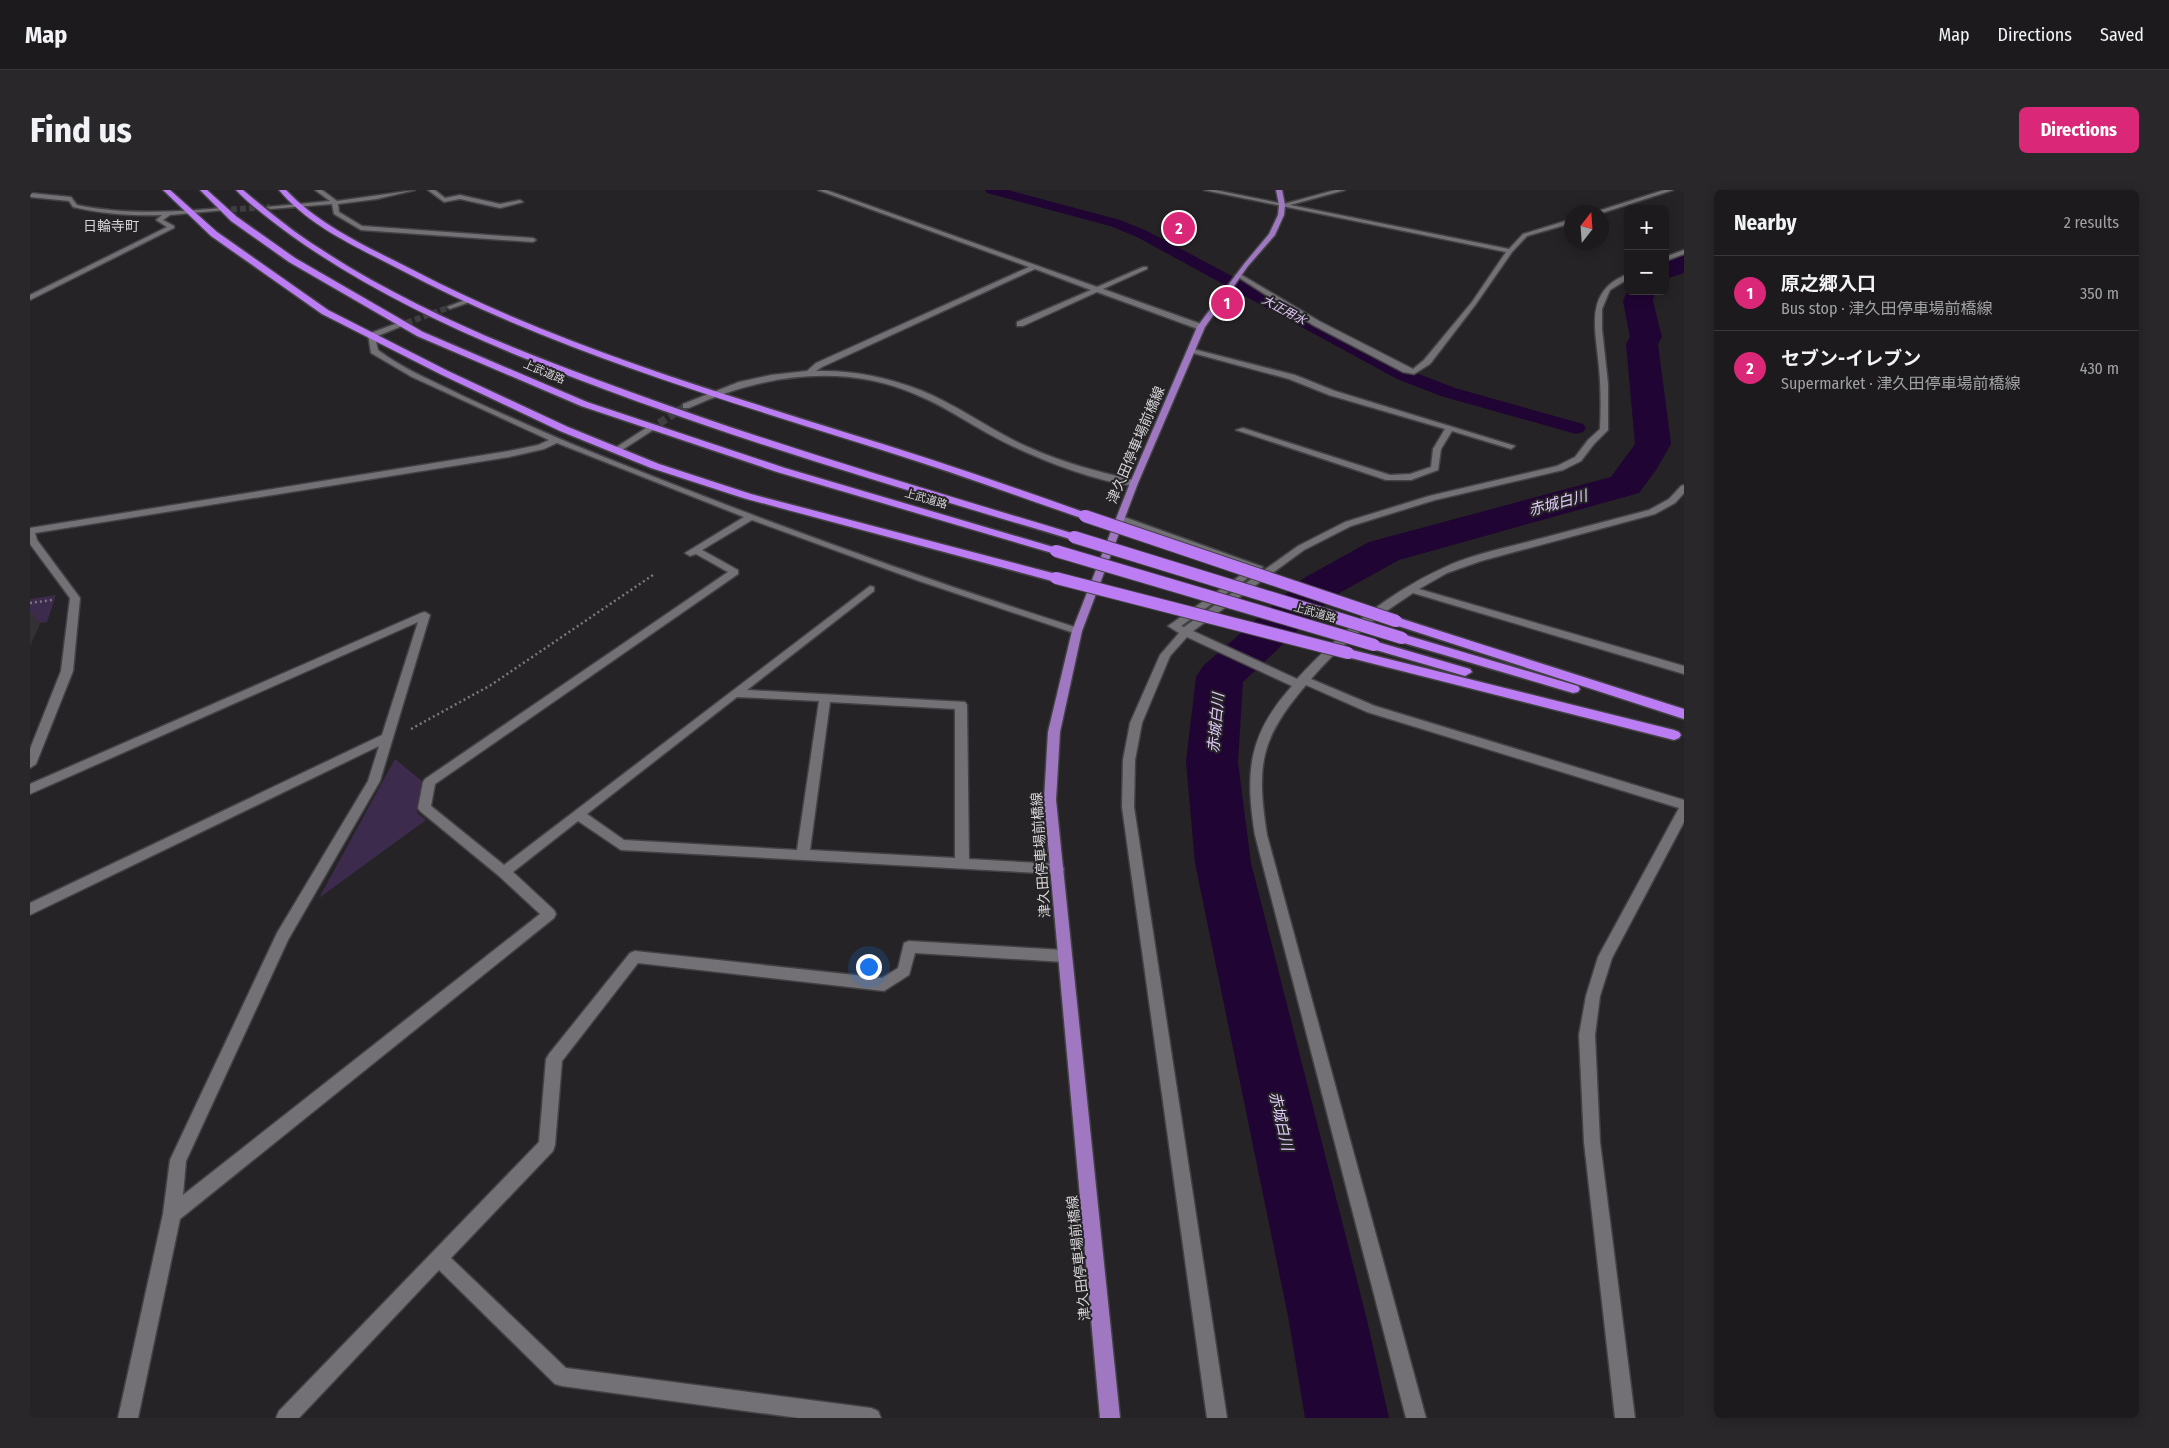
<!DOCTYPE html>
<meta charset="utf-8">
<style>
body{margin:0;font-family:"Fira Sans Condensed","Noto Sans JP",sans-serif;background:#292729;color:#f1f3f6}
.controls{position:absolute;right:15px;top:15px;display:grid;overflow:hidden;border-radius:8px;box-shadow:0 2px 12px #0003}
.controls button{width:45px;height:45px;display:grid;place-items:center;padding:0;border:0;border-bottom:1px solid #3a383b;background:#1c1a1c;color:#f1f3f6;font:25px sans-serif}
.compass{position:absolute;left:1534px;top:15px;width:45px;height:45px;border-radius:50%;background:#1c1a1c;box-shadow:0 2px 12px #0003;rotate:17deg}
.you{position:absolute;left:838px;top:776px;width:18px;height:18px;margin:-12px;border:4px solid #fff;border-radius:50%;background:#1a73e8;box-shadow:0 0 0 8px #1a73e833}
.badge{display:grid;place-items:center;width:32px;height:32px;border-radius:50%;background:#db2777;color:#fff;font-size:16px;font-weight:700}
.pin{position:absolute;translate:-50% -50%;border:2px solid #fff;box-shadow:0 1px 5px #0006}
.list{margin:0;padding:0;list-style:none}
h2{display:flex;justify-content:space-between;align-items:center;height:65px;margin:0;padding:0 20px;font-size:21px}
h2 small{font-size:16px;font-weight:400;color:#a0a1a3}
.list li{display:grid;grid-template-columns:32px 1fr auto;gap:15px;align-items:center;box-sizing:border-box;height:75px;padding:0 20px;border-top:1px solid #3a383b}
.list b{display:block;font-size:19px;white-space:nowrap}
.list p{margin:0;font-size:16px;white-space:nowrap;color:#a0a1a3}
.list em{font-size:16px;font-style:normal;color:#a0a1a3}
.map{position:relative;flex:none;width:1654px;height:1228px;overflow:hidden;border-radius:8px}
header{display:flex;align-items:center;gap:30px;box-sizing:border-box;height:70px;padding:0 25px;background:#1c1a1c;border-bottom:1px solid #3a383b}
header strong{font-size:24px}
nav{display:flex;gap:28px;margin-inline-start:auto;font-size:18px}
.intro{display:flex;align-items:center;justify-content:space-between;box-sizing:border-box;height:120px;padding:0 30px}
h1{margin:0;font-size:35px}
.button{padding:12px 22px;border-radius:8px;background:#db2777;color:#fff;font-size:18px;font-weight:700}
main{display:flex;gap:30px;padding:0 30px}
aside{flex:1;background:#1c1a1c;border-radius:8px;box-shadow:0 2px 12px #0003}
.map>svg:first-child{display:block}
</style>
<header>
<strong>Map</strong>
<nav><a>Map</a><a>Directions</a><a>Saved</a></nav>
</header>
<div class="intro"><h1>Find us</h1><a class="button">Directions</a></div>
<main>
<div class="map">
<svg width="1654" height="1228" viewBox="0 0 1654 1228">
<rect width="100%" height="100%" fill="#252326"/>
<g fill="#3c2b4c">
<path d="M26,405L17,432L0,434V409Z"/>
<path d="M365,569L393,592L387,623L396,630L289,708Z"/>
</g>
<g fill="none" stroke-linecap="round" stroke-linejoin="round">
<path fill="#200433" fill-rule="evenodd" d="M955,0H978L1090,30L1117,41L1381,181L1425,198L1553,234L1556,238L1553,242L1546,244L1539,242L1411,206L1367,189L1107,47L1080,36L957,3Z"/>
<g fill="#200433" fill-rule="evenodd">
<path d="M1654,64V83L1635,89V70Z"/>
<path d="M1598,99V101H1625L1623,111L1632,147L1628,154L1641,254L1626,280L1609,303L1369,370L1304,406L1213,492L1208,572L1221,673L1336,1126L1359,1228H1275L1258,1126L1165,673L1156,572L1166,487L1173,476L1274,388L1339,352L1581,287L1605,254L1596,154L1600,147L1593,111Z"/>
</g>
<g stroke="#3f3e40" stroke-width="6" stroke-dasharray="6 3" stroke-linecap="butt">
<path d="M192,20L240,17"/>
<path d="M368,136L420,117"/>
</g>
<path stroke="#3f3e40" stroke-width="8" stroke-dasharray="8 4" stroke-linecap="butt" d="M619,240L656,216"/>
<g stroke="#424143" stroke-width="3">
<g id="minor">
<path d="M285,0H292L307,11L385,0L347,9L308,14L309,22L332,36L503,48L506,50L503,52L331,40L304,24L302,14L240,19L237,17L300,11Z"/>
<path d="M398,0H405L415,8L430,5L470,14L490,10L493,12L470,18L430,9L414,12Z"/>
<path d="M788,0H796L1067,97L1113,77H1117V79L1073,99L1174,135V139H1168L1067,102L993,136H987V132L1061,100L1005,79L792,177L786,181C822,180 857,187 890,200C928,215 961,241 998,257C1033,273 1070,282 1107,291V295C1093,297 1055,285 1041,280C1012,270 984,258 957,243C934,230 912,215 887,205C812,172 731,185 659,218H653V214L709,192L741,185L777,181L786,173L999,77Z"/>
<path d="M1174,0H1185L1254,14L1305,0H1315L1260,15L1479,59L1493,44L1542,29V33L1497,46L1482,62L1446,114L1400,174L1384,184L1373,182L1283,135L1205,85L1210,84L1289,131L1383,179L1394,170L1442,112L1476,62Z"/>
<path d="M1634,0H1643L1572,23L1565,22Z"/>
<path d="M0,3L41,7L47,15C95,25 144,22 192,18L195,20L140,25L133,30L144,36V38L0,110V105L137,37L126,30L132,25C102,26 72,24 43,17L39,11L0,7Z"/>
<path d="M1654,60V64L1635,71V67Z"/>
<path d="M1598,84V89L1580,100L1572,119V139L1578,194V240L1564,254L1551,271L1533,280L1405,310L1321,336L1274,360L1163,441L1267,489C1307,445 1357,404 1411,379C1439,365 1471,359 1501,351C1540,341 1580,330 1619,320L1639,309L1651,296L1654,295V303L1645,313L1625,324L1451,371L1417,383L1389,399L1654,476V484L1383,403C1346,427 1310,455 1281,489L1345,516L1654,610V632L1582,768L1570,806L1565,845L1570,952L1605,1228H1585L1554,952L1549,845L1556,806L1568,767L1649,618L1337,522L1276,495C1230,549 1226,575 1237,645L1396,1228H1376L1225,645C1215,582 1218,545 1262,496L1157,447L1140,466L1112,533L1105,570L1104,617L1197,1228H1177L1092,617L1093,570L1100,533L1130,465L1149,443L1138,436L1221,378L1086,329L1091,326L1094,327L1233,377L1151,436L1154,437L1268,356L1315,332L1399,306L1527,276L1545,267L1558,250L1570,239C1571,219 1571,198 1569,177C1566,140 1553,101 1598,84Z"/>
<path d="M435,110L437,111V113L420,119L417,117Z"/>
<path d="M365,134L372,136L345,147L348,160C373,179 403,191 431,205C479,227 526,248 574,267C731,330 890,388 1051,439L1052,441L1047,444L889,391L722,330L672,360L708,380V384L405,594L401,616L474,675L840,396L844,397V401L717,500L935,512L937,515L939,669L1027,674L1032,675L1034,679L1032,683L1027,684L591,660L548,631L483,682L524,720L526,724L524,728L150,1029L108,1228H88L133,1024L140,970L247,743L338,591L349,556L0,725V713L352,545L388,432L0,604V594L391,423L395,422L400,425L350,591L258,750L156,971L153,1005L510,724L469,686L390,621L388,618L393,592L395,589L698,382L666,364L660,366L655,363L714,327L527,253L514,259L479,267L5,343L7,350L50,408L43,481L6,574L0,578V559L31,481L40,408L0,354V338L479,261L508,255L519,250L382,187L341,163L338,144ZM707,507L789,511L767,660L594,650L557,624ZM800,512L925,519V668L780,660Z"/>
<path d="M1159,158L1265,185L1305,201L1485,256L1481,259L1422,241L1411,259L1408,280L1381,290H1356L1206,240L1213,238L1360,285L1380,284L1401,277L1403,259L1415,239L1299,205L1259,189L1159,162Z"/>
<path d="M616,238L623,240L589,262L582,260Z"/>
<path d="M879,751L1034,760L1039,762L1041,766L1039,770L1034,772L885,763L879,785L854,801L608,773L532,871L525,955L523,961L421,1068L536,1178L841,1218L848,1221L851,1228H768L532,1196L525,1194L409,1080L269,1228H246L249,1221L509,952L516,869L519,864L600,763L605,761L852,788L868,778L874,753Z"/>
</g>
</g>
<g stroke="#424143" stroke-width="3">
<path id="major" d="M1246,0H1252L1255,15L1254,25L1245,45L1218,76L1175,137L1108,293L1052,441L1030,542L1026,610L1090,1228H1070L1014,610L1018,542L1042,441L1100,293L1167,137L1214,74L1239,44L1248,25L1249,15Z"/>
</g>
<g stroke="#424143" stroke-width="3">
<g id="highway">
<path d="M133,0H140L187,42L298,120L418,181L538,237L629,274L721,304L1030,385L1032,388L1030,391H1022L713,308L621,278L530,241L412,185L292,124L181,46Z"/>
<path d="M170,0H177L207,27L265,68L393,142L557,212L755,278L1030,359L1032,361L1026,364L1022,363L747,282L551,216L387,146L259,72L201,31Z"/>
<path d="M206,0H213C238,21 262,41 289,58C383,120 490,162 595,200C744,255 896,299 1048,345L1050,347L1048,349H1040C853,293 665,238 484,164C407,132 331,95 262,46C243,32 222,17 206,0Z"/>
<path d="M249,0H256C291,37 340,58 385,81C521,152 668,196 814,242C896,267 978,295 1059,324L1061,326L1059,328H1051C985,305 919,281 852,260C688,208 522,160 369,79C327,57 280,37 249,0Z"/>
<path d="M1366,427L1654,519V529L1362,434L1360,431L1362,428Z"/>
<path d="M1372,444L1548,496L1550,499L1548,502L1543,503L1367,451L1366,448Z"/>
<path d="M1344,451L1440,479L1442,482L1435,486L1339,458L1338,455L1339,452Z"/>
<path d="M1318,459L1644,540L1649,542L1651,545L1649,548L1644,550L1313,466L1312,463Z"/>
</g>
</g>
<g stroke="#7b797c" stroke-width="2.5" stroke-dasharray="2 3" stroke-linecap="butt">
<path d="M0,413L22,410"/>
<path d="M381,539L461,495L623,385"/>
</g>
<use href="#minor" fill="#737175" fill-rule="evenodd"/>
<use href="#major" fill="#9f78c1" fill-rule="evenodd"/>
<use href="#highway" fill="#bc7df4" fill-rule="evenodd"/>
<g stroke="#424143" stroke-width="14" stroke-linecap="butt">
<g id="highway-bridge">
<path d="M1055,326L1366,431"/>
<path d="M1044,347L1372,448"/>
<path d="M1026,361L1344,455"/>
<path d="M1026,388L1318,463"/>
</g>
</g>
<use href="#highway-bridge" stroke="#bc7df4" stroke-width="12"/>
</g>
<path fill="#333134" d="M0,421L10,434L0,456Z"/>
<g text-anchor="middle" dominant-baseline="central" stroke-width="4" stroke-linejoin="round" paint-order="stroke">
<g font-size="11" fill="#d5d4d6" stroke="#252326">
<text transform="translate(514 182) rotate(23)">上武道路</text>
<text transform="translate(896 309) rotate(16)">上武道路</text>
<text transform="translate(1285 423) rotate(16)">上武道路</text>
</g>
<g font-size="12" font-style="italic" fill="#e0c9fa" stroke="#252326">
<text transform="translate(1254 120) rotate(28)">大正用水</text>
</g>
<g font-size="14" fill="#d5d4d6" stroke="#252326">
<text x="81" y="36">日輪寺町</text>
</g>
<g font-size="14" fill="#d5d4d6" stroke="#252326">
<text transform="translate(1106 255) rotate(-67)">津久田停車場前橋線</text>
<text transform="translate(1011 665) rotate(-94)">津久田停車場前橋線</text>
<text transform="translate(1049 1068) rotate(-96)">津久田停車場前橋線</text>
</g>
<g font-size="15" font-style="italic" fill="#e0c9fa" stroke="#252326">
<text transform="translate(1528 313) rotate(-15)">赤城白川</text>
<text transform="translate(1186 533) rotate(-85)">赤城白川</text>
<text transform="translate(1251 931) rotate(77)">赤城白川</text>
</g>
</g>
</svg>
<div class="controls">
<button>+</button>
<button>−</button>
</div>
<svg class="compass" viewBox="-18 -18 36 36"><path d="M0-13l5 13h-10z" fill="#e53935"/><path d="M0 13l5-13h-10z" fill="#a0a1a3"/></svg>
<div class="you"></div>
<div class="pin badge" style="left:1197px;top:113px">1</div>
<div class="pin badge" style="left:1149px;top:38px">2</div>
</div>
<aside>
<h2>Nearby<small>2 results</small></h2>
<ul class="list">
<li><span class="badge">1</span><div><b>原之郷入口</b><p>Bus stop · 津久田停車場前橋線</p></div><em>350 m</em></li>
<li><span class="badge">2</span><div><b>セブン-イレブン</b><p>Supermarket · 津久田停車場前橋線</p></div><em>430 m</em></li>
</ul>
</aside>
</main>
